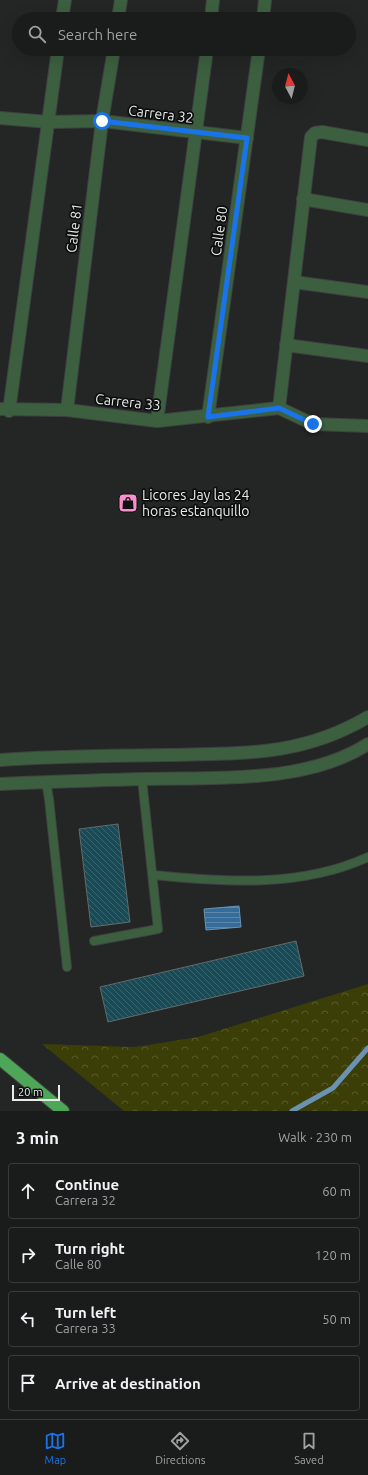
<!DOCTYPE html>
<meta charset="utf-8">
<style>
body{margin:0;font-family:Ubuntu,sans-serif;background:#232525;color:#f1f3f6}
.compass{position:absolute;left:272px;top:68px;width:36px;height:36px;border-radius:50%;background:#1a1c1c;box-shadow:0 4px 16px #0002;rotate:353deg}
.scale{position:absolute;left:12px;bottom:10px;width:48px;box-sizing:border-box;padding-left:4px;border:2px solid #e9ebeb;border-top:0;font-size:11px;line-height:14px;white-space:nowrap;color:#e9ebeb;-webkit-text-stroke:3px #0d0f0f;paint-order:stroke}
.stop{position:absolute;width:12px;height:12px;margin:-9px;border:3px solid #1a73e8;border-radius:50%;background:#fff}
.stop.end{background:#1a73e8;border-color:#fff;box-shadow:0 1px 4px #0008}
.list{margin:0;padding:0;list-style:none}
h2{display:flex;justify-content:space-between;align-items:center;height:52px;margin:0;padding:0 16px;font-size:17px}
h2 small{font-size:13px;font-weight:400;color:#9fa1a3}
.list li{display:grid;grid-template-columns:26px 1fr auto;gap:12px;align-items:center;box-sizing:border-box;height:56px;margin:0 8px 8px;padding:0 8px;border:1px solid #383a3b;border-radius:4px}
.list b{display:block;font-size:15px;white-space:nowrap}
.list p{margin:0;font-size:13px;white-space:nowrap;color:#9fa1a3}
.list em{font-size:13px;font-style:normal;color:#9fa1a3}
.icon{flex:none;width:22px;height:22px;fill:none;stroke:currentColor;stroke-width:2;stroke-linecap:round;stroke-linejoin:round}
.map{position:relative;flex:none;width:368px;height:1111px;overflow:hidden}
.search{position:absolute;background:#1a1c1c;box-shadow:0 4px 16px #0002;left:12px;right:12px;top:12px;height:44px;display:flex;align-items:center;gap:10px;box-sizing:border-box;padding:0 14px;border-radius:22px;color:#9fa1a3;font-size:15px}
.sheet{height:308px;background:#1a1c1c}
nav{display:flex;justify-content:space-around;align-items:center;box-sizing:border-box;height:56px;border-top:1px solid #383a3b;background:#1a1c1c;font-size:11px;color:#9fa1a3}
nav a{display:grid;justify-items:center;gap:2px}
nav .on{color:#1a73e8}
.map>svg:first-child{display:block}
</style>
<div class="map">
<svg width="368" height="1111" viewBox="0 0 368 1111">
<defs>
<pattern id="forest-crowns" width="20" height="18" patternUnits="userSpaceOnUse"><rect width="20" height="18" fill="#3b3e06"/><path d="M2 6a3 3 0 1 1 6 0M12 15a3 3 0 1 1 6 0" fill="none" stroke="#575a2a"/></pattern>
<pattern id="water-rules" width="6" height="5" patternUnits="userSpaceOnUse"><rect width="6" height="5" fill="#356c99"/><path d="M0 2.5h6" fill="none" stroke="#5c88ac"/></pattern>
<pattern id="building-back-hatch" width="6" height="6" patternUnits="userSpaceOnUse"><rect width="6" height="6" fill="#184b55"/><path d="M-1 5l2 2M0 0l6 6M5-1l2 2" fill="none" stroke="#3a656e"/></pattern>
</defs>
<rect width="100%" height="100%" fill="#232625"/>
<path fill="url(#forest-crowns)" d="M368,984V1111H124L42,1044L135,1047L198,1037Z"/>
<path fill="url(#water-rules)" stroke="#6b92b2" d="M239,906L241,927L206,930L204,909Z"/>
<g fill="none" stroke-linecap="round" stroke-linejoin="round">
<path stroke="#6b92b2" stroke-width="5" d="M292,1111L333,1088L368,1048"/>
</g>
<g fill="url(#building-back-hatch)" stroke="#65696a">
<path d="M118,824L130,922L91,927L79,829Z"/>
<path d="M296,941L304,976L108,1022L100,987Z"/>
</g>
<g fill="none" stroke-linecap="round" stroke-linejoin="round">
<g stroke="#3f4241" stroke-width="10">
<g id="service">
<path d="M46,782L49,799L67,967"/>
<path d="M153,875C224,882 301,888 368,857"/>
<path d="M94,941L158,929L142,779"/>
</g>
</g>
<g stroke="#3f4241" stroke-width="14">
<g id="minor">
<path d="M62,19L65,0"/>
<path d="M118,19L121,0"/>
<path d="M211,19L213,0"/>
<path d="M263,19L265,0"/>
<path d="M0,118L49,122L102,121L247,138"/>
<path d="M303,199L368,210"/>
<path d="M294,282L368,292"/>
<path d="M286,345L368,356"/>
<path d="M279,408L311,137L315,133L322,132L368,140"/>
<path d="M0,409L67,410L157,421L279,408L313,424L368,426"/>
<path d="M67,410L102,121L114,49"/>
<path d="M9,411L58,49"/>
<path d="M208,417L259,49"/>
<path d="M157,421L207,49"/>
</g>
</g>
<g stroke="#3f4241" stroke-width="14">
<g id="tertiary">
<path d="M0,760C55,756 111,756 166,755C241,753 301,757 368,717"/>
<path d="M0,784C49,782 97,780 146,779C217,777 306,784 368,744"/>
</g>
</g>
<g stroke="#3f4241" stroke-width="14">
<path id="trunk" d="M0,1059L63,1111"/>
</g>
<use href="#service" stroke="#3c603f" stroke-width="8"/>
<use href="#minor" stroke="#3c603f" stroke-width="12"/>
<use href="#tertiary" stroke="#3c603f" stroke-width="12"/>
<use href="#trunk" stroke="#4ea658" stroke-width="12"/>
</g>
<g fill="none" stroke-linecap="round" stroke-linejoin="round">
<path stroke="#1a73e8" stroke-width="5" d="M102,121L247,138L208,417L279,408L313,424"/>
</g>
<defs>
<g id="shop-square" transform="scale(1)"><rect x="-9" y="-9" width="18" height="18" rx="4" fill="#f890cc" stroke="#0d0f0f"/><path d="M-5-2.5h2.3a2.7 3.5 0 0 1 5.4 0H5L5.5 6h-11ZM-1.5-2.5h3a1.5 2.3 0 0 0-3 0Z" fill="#111"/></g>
</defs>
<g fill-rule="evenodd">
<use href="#shop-square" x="128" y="503"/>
</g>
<g text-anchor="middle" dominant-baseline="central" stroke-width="3.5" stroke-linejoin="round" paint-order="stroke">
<g font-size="14" fill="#e9ebeb" stroke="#0d0f0f">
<text transform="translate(161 114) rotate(7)">Carrera 32</text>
<text transform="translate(74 228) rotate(-83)">Calle 81</text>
<text transform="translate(219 231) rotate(-82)">Calle 80</text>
<text transform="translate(128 402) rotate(6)">Carrera 33</text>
</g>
<g font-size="14" fill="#e9ebeb" stroke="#0d0f0f" text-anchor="start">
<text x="142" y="495">Licores Jay las 24<tspan x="142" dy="16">horas estanquillo</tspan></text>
</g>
</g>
</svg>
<svg class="compass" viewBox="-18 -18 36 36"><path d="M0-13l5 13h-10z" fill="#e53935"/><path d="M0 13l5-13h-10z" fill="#9fa1a3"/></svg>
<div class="scale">20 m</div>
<div class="stop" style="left:102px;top:121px"></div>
<div class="stop end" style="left:313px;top:424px"></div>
<div class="search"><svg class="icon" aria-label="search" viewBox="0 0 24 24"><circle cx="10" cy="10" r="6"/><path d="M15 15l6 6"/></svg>Search here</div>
</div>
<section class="sheet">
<h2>3 min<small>Walk · 230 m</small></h2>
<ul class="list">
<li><svg class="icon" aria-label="ahead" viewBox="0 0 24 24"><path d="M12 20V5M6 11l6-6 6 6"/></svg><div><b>Continue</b><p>Carrera 32</p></div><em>60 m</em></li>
<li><svg class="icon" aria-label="right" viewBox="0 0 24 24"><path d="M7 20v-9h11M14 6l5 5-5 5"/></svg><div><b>Turn right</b><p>Calle 80</p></div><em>120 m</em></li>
<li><svg class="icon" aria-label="left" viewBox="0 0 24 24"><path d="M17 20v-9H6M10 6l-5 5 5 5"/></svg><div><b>Turn left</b><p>Carrera 33</p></div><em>50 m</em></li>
<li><svg class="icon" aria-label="arrive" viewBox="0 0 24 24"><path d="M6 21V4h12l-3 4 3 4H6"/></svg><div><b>Arrive at destination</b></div></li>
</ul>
</section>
<nav>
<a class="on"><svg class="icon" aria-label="map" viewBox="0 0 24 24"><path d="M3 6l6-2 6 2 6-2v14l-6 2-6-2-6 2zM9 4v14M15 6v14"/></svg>Map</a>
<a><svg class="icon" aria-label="directions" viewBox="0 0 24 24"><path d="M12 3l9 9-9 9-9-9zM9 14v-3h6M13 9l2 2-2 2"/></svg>Directions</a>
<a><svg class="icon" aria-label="saved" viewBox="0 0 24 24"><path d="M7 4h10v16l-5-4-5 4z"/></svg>Saved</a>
</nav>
